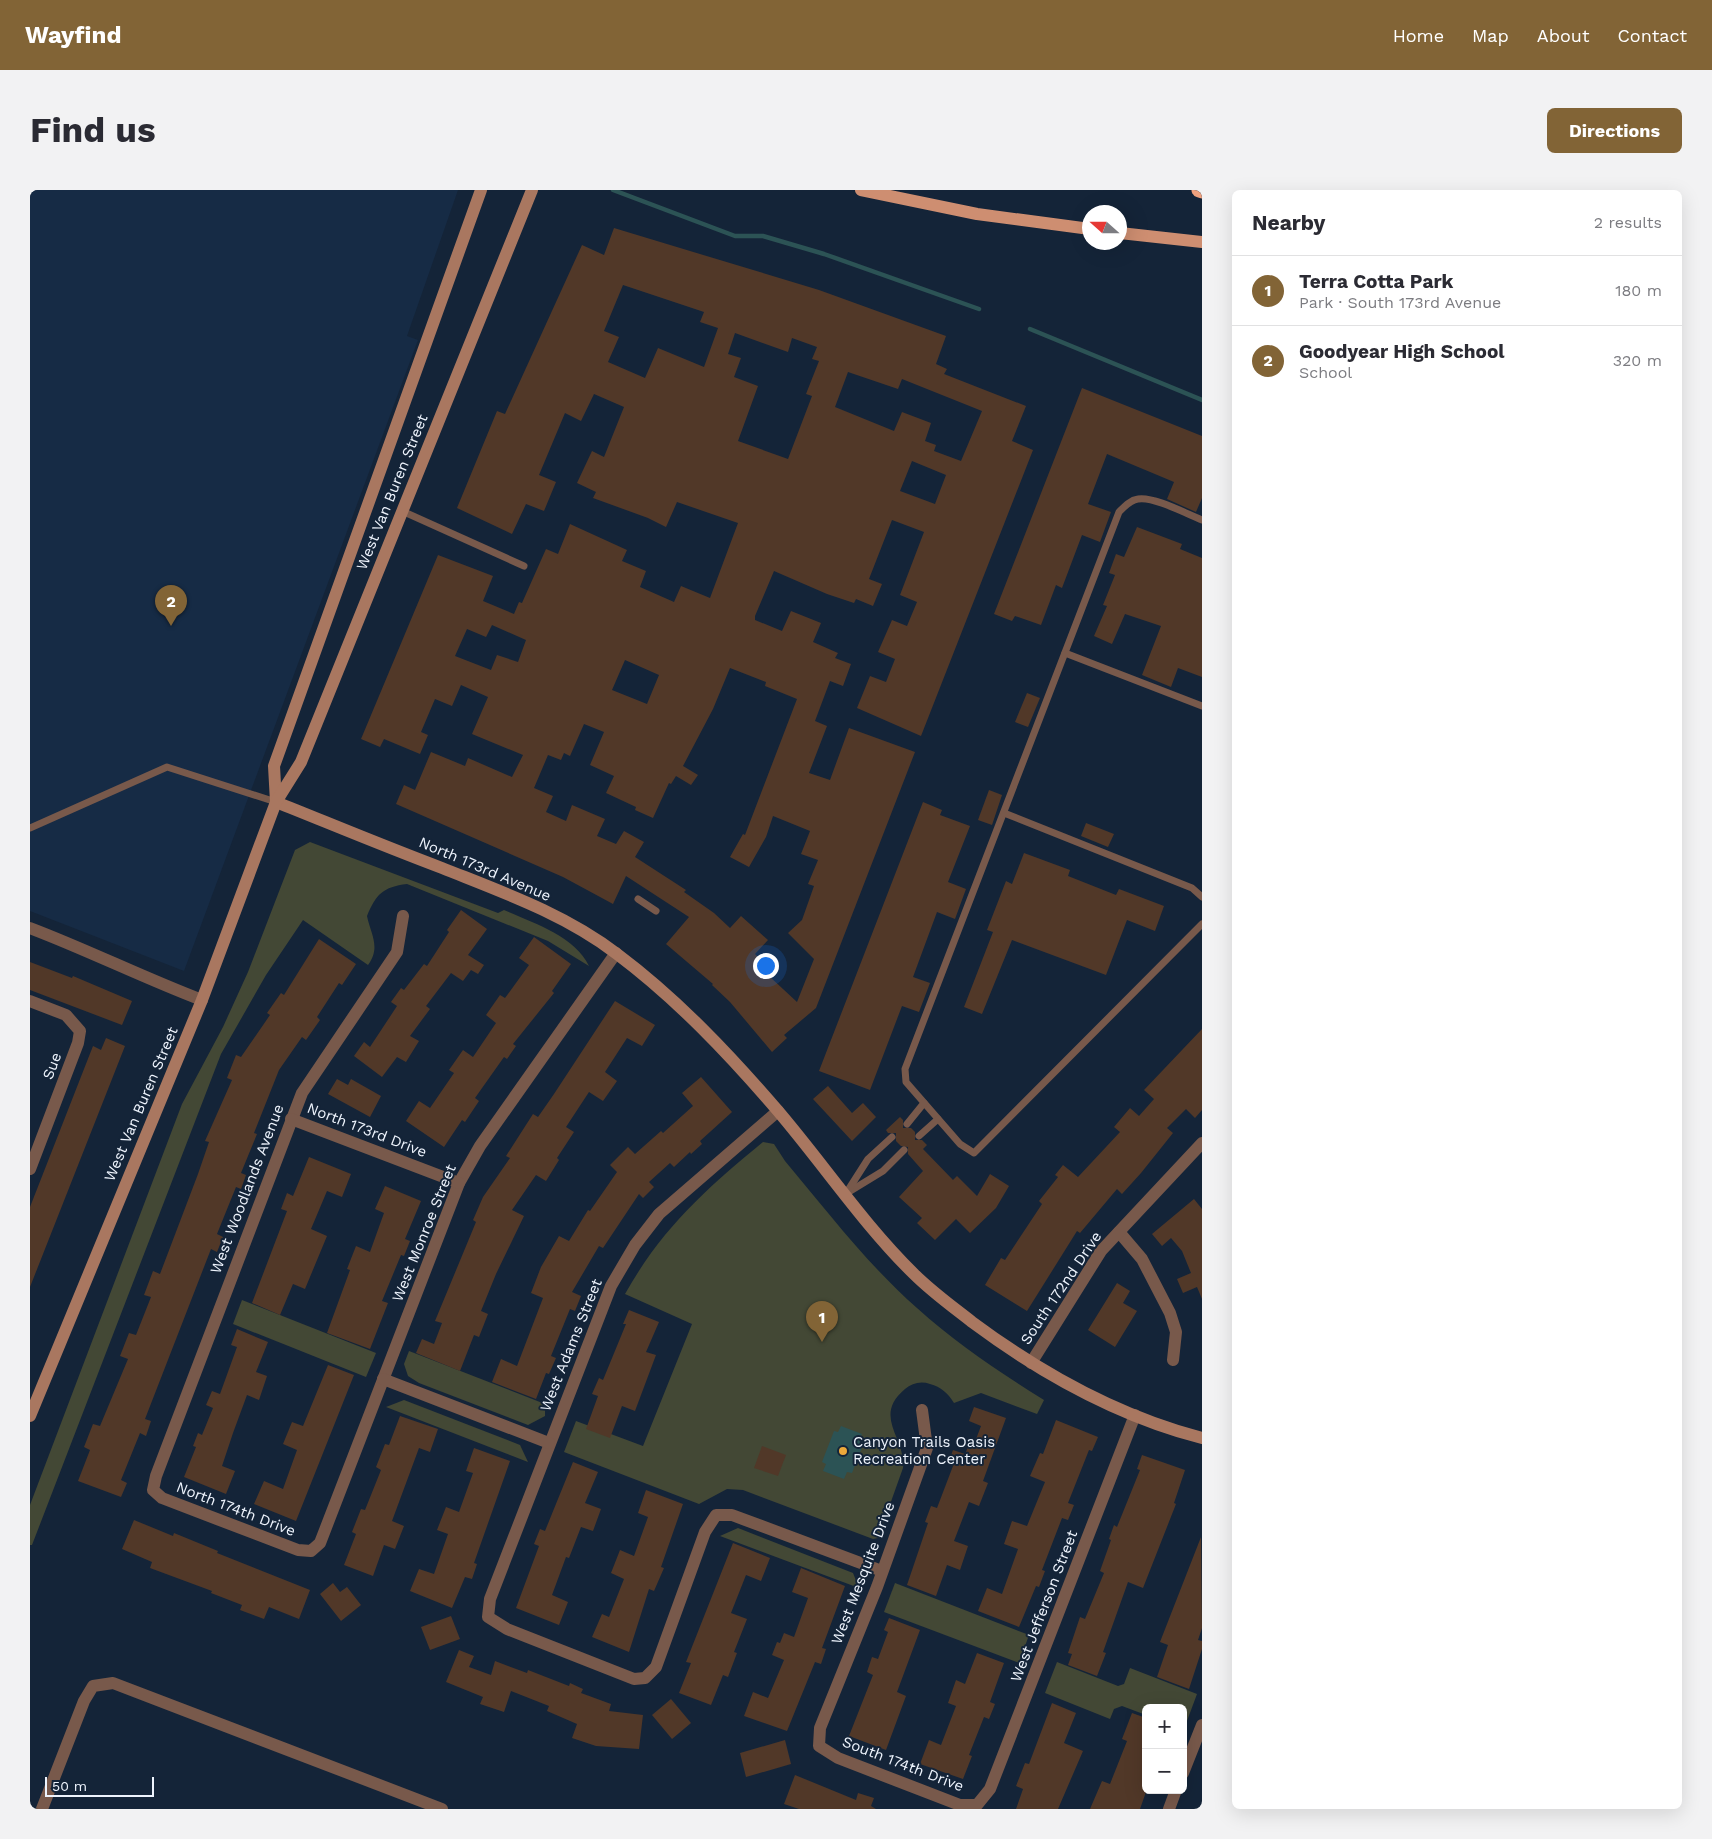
<!DOCTYPE html>
<meta charset="utf-8">
<style>
body{margin:0;font-family:"Work Sans",sans-serif;background:#f2f2f3;color:#2b2b33}
.controls{position:absolute;right:15px;bottom:15px;display:grid;overflow:hidden;border-radius:8px;box-shadow:0 5px 20px #0002}
.controls button{width:45px;height:45px;display:grid;place-items:center;padding:0;border:0;border-bottom:1px solid #e1e1e2;background:#fff;color:#2b2b33;font:25px sans-serif}
.compass{position:absolute;left:1052px;top:15px;width:45px;height:45px;border-radius:50%;background:#fff;box-shadow:0 5px 20px #0002;rotate:291deg}
.scale{position:absolute;left:15px;bottom:12px;width:109px;box-sizing:border-box;padding-left:5px;border:2px solid #eef4fd;border-top:0;font-size:14px;line-height:18px;white-space:nowrap;color:#eef4fd;-webkit-text-stroke:4px #142438;paint-order:stroke}
.you{position:absolute;left:735px;top:775px;width:18px;height:18px;margin:-12px;border:4px solid #fff;border-radius:50%;background:#1a73e8;box-shadow:0 0 0 8px #1a73e833}
.badge{display:grid;place-items:center;width:32px;height:32px;border-radius:50%;background:#826436;color:#fff;font-size:16px;font-weight:700}
.pin{position:absolute;translate:-50% -41px;filter:drop-shadow(0 1px 2px #0008)}
.pin::after{content:'';position:absolute;top:26px;width:18px;height:15px;background:inherit;clip-path:polygon(0 0,100% 0,50% 100%)}
.list{margin:0;padding:0;list-style:none}
h2{display:flex;justify-content:space-between;align-items:center;height:65px;margin:0;padding:0 20px;font-size:21px}
h2 small{font-size:16px;font-weight:400;color:#7c7c81}
.list li{display:grid;grid-template-columns:32px 1fr auto;gap:15px;align-items:center;box-sizing:border-box;height:70px;padding:0 20px;border-top:1px solid #e1e1e2}
.list b{display:block;font-size:19px;white-space:nowrap}
.list p{margin:0;font-size:16px;white-space:nowrap;color:#7c7c81}
.list em{font-size:16px;font-style:normal;color:#7c7c81}
.map{position:relative;flex:none;width:1172px;height:1619px;overflow:hidden;border-radius:8px}
header{display:flex;align-items:center;gap:30px;box-sizing:border-box;height:70px;padding:0 25px;background:#826436;color:#fff}
header strong{font-size:24px}
nav{display:flex;gap:28px;margin-inline-start:auto;font-size:18px}
.intro{display:flex;align-items:center;justify-content:space-between;box-sizing:border-box;height:120px;padding:0 30px}
h1{margin:0;font-size:35px}
.button{padding:12px 22px;border-radius:8px;background:#826436;color:#fff;font-size:18px;font-weight:700}
main{display:flex;gap:30px;padding:0 30px}
aside{flex:1;background:#fff;border-radius:8px;box-shadow:0 5px 20px #0002}
.map>svg:first-child{display:block}
</style>
<header>
<strong>Wayfind</strong>
<nav><a>Home</a><a>Map</a><a>About</a><a>Contact</a></nav>
</header>
<div class="intro"><h1>Find us</h1><a class="button">Directions</a></div>
<main>
<div class="map">
<svg width="1172" height="1619" viewBox="0 0 1172 1619">
<rect width="100%" height="100%" fill="#142438"/>
<path fill="#162b45" d="M0,0H428L377,146L388,150L154,781L0,721Z"/>
<g fill="#434835">
<path d="M280,652L468,723L474,720C503,733 545,746 559,776L518,751L377,694C353,697 346,704 337,726C341,745 351,757 338,775L273,730L236,785L191,864L2,1355H0V1315L152,914L193,837L218,782L265,660Z"/>
<path d="M733,952L744,954L755,971C797,1021 838,1075 887,1118C926,1153 969,1182 1014,1210L1007,1224L951,1203L924,1213C918,1203 911,1197 900,1194C891,1191 882,1193 875,1199C842,1227 876,1247 873,1278L848,1348L843,1349L713,1300L697,1299L669,1314L534,1262L546,1231L613,1256L662,1134L595,1104C632,1038 676,999 733,952Z"/>
<path d="M212,1110L346,1163L336,1187L203,1134Z"/>
<path d="M379,1161L515,1214V1226L498,1235L389,1193L378,1186L374,1174Z"/>
<path d="M374,1210L490,1255L498,1272L356,1217Z"/>
<path d="M708,1338L823,1383L829,1398L690,1346Z"/>
<path d="M865,1393L999,1445L989,1473L854,1422Z"/>
<path d="M1027,1472L1088,1496L1094,1494L1100,1478L1167,1504L1154,1539L1153,1518H1116V1525L1092,1516L1084,1519L1080,1529L1015,1503Z"/>
</g>
<path fill="#2c5355" d="M811,1236L832,1244L829,1250L834,1252L822,1283L817,1282L814,1289L793,1281L796,1274L792,1272L804,1241L808,1242Z"/>
<g fill="none" stroke-linecap="round" stroke-linejoin="round">
<g stroke="#2c5355" stroke-width="4.5">
<path d="M583,0L705,46H733L794,64L949,119"/>
<path d="M1000,139L1172,210"/>
</g>
</g>
<g fill="#513828" fill-rule="evenodd">
<path d="M584,38L789,100L916,146L906,174L917,179L914,184L996,216L982,251L1003,260L891,546L827,518L840,486L856,492L865,469L848,462L862,430L877,436L887,412L870,405L894,342L862,330L839,389L852,394L843,416L826,409L824,413L797,404L744,381L725,426V430L752,441L761,421L791,433L783,452L808,463L805,468L821,474L813,496L800,491L785,531L797,536L779,583L800,590L819,538L885,562L786,818L754,845L757,848L742,862L700,812L682,795L683,794L636,754L659,727L596,686L583,714L533,687L366,614L374,595L385,600L401,562L435,576L438,568L482,587L493,565L442,544L458,507L431,495L422,516L405,509L391,542L398,545L390,564L354,549L350,557L331,549L408,365L463,386L453,411L484,424L489,412L492,413L516,359L528,364L540,334L597,360L592,371L616,381L610,397L644,412L651,396L680,408L708,333L647,312L636,337L618,328L563,308L566,302L547,293L562,261L574,267L594,217L564,204L551,231L535,223L509,285L526,292L514,321L496,314L482,344L427,318L467,221L475,224L552,55L574,65ZM593,95L674,122L670,132L688,138L674,177L628,158L615,188L578,172L589,147L574,141ZM705,143L758,162L762,148L787,157L782,169L789,171L776,204L782,206L758,269L708,251L728,196L704,187L711,168L698,164ZM818,182L868,199L872,189L952,221L931,271L904,261L906,255L895,251L901,233L872,222L864,241L805,217ZM882,271L916,285L905,314L870,301ZM462,435L496,450L488,472L467,465L461,480L425,466L437,439L456,447ZM595,470L629,485L617,514L582,500ZM700,478L736,492L735,496L767,509L715,645L713,644L700,667L719,677L736,647L743,626L780,641L771,664L788,670L778,694L784,696L772,730L758,743L784,769L767,812L725,773L730,769L725,764L738,750L711,726L700,738L684,723L654,702L656,700L605,667L614,652L594,641L586,654L567,646L575,629L542,615L536,631L516,622L523,606L504,598L518,565L531,570L534,563L540,566L554,534L574,542L560,575L584,586L576,603L606,617L605,620L623,628L639,593L641,594L646,586L661,595L668,585L653,576L683,519Z"/>
<path d="M1052,198L1172,246V308L1166,322L1137,309L1144,292L1077,264L1058,314L1081,322L1070,352L1052,345L1032,398L1026,395L1011,435L985,426L982,431L964,424Z"/>
<path d="M1107,337L1152,354L1150,359L1172,368V487L1148,478L1141,497L1112,485L1131,436L1095,424L1082,454L1064,446L1077,416L1073,415L1085,385L1079,383L1086,364L1094,367Z"/>
<path d="M997,503L1010,508L998,537L985,532Z"/>
<path d="M959,600L972,605L962,635L948,630Z"/>
<path d="M893,612L912,620L910,625L940,636L918,692L936,699L925,729L907,722L883,787L900,793L889,822L872,816L840,900L789,881Z"/>
<path d="M1056,633L1084,644L1078,657L1051,646Z"/>
<path d="M994,663L1040,680L1038,686L1086,705L1089,699L1134,716L1125,741L1097,730L1076,785L982,750L952,824L934,817L963,742L957,740L976,691L982,694Z"/>
<path d="M431,720L457,739L438,765L454,775L448,784L441,780L433,791L421,783L396,816L400,819L380,846L389,851L376,872L367,867L352,887L324,866L334,852L340,857L367,816L361,812L371,798L374,800L394,774L397,776L419,742L417,740Z"/>
<path d="M504,747L541,774L522,801L524,803L483,854L486,856L477,869L474,867L445,908L449,911L435,932L432,930L414,957L376,931L389,911L400,918L424,883L419,880L433,860L443,867L466,833L456,825L470,805L475,808L499,775L489,768Z"/>
<path d="M289,749L326,774L312,795L309,793L287,827L290,830L276,850L272,847L249,880L224,943L227,944L211,983L216,985L211,999L206,997L187,1044L193,1047L187,1062L181,1059L115,1229L121,1231L116,1246L110,1243L91,1290L97,1293L91,1307L48,1291L60,1260L54,1257L63,1234L70,1236L98,1169L90,1166L99,1143L106,1145L121,1107L114,1105L123,1081L130,1084L168,984L179,952L175,951L202,890L197,888L206,865L211,867L240,825L237,823L251,803L254,805Z"/>
<path d="M0,772L42,788L43,786L102,811L92,835L0,800Z"/>
<path d="M585,811L625,835L612,856L597,848L575,882L587,891L573,911L559,902L536,937L544,942L527,968L529,970L516,991L506,985L482,1020L494,1026L466,1084L451,1121L458,1124L449,1147L444,1145L430,1181L386,1163L392,1149L404,1154L412,1133L405,1131L446,1032L443,1030L453,1007L480,968L476,966L503,924L508,927L524,904Z"/>
<path d="M1172,839V920L1165,928L1156,919L1137,938L1143,943L1111,983L1092,1004L1087,999L1050,1043L1047,1041L997,1121L955,1095L971,1068L975,1070L1012,1014L1009,1011L1028,987L1025,985L1033,975L1048,987L1090,942L1084,937L1100,918L1109,926L1124,909L1114,900Z"/>
<path d="M76,848L95,856L0,1097V1017L63,856L71,860Z"/>
<path d="M671,887L702,922L670,951L672,954L661,964L660,962L644,977L640,973L619,992L624,997L613,1008L609,1004L573,1058L569,1056L542,1102L551,1106L545,1121L540,1119L521,1166L526,1168L519,1184L516,1183L506,1209L462,1192L471,1169L487,1176L513,1108L501,1103L511,1077L529,1046L539,1051L558,1020L560,1021L587,982L580,975L598,957L605,964L631,941L633,943L663,916L652,903Z"/>
<path d="M307,889L318,895L321,889L351,906L340,927L298,904Z"/>
<path d="M798,896L822,923L833,913L846,927L822,951L783,909Z"/>
<path d="M870,927L873,930V938H881L885,942V950H892L897,955L893,959L923,990L927,986L947,1006L960,984L979,996L966,1018L940,1043L926,1029L905,1050L887,1033L892,1028L869,1007L893,981L878,964V957L871,956L866,951V943H858L856,940Z"/>
<path d="M279,967L321,984L312,1007L297,1001L281,1039L297,1046L275,1099L263,1094L250,1125L222,1113L257,1021L251,1019L257,1003L263,1006Z"/>
<path d="M355,996L391,1011L375,1049L380,1051L374,1066L371,1065L352,1111L358,1113L340,1159L297,1143L320,1080L317,1079L326,1056L340,1062L354,1023L345,1019Z"/>
<path d="M1164,1009L1172,1019V1109L1167,1097L1153,1103L1147,1089L1161,1083L1152,1061L1141,1048L1132,1056L1122,1044Z"/>
<path d="M1087,1093L1100,1101L1093,1113L1107,1121L1085,1157L1058,1140Z"/>
<path d="M599,1120L629,1132L616,1162L626,1165L605,1221L592,1216L580,1248L556,1239L568,1206L562,1204L569,1188L573,1190L596,1134H593Z"/>
<path d="M207,1139L238,1152L226,1182L237,1186L229,1210L217,1205L203,1243L192,1276L205,1281L196,1304L154,1287L166,1257L163,1256L168,1243L172,1245L183,1218L176,1215L182,1201L190,1204L207,1157L201,1155Z"/>
<path d="M298,1175L324,1185L266,1331L224,1314L234,1291L253,1299L267,1260L253,1254L262,1232L273,1236Z"/>
<path d="M944,1217L976,1228L953,1291L958,1293L949,1316L939,1312L924,1351L938,1356L930,1380L917,1375L906,1406L877,1395L898,1333L895,1332L901,1316L907,1318L923,1276L918,1274L923,1260L935,1264L939,1255L943,1257L951,1236L939,1231Z"/>
<path d="M370,1226L408,1239L400,1262L389,1258L362,1331L374,1336L365,1359L354,1355L343,1386L314,1375L326,1344L322,1342L331,1319L335,1320L351,1280L346,1277L355,1254L359,1255Z"/>
<path d="M1026,1230L1068,1247L1062,1261L1059,1260L1038,1313L1044,1315L1038,1330L1032,1328L1012,1380L1015,1381L1009,1397L1006,1396L989,1437L948,1421L957,1398L972,1404L988,1359L974,1354L982,1331L997,1336L1015,1292L1000,1286L1010,1263L1013,1264Z"/>
<path d="M732,1256L756,1265L748,1286L724,1278Z"/>
<path d="M444,1258L480,1271L444,1373L447,1374L442,1389L435,1387L422,1418L380,1401L389,1379L404,1384L418,1344L407,1340L416,1317L429,1322L443,1283L436,1281Z"/>
<path d="M1112,1265L1155,1280L1144,1313L1146,1314L1113,1398L1098,1392L1073,1462L1076,1463L1067,1486L1038,1475L1042,1464L1038,1463L1050,1427L1055,1429L1074,1383L1070,1381L1081,1350L1079,1349L1084,1335L1087,1337L1110,1280L1107,1279Z"/>
<path d="M543,1272L568,1282L555,1313L571,1319L563,1341L551,1337L539,1368L536,1367L522,1405L538,1412L529,1435L486,1418L509,1356L504,1354L510,1339L515,1341Z"/>
<path d="M616,1300L653,1314L631,1377L634,1378L624,1401L619,1399L599,1462L562,1447L572,1424L579,1427L594,1389L581,1383L590,1360L604,1366L618,1327L608,1323Z"/>
<path d="M104,1330L143,1346L144,1343L188,1361L187,1363L280,1400L269,1429L239,1417L234,1429L210,1420L212,1415L181,1403L182,1401L120,1378L122,1372L92,1359Z"/>
<path d="M1171,1347L1172,1438L1168,1450L1172,1451V1459L1159,1499L1127,1487L1138,1455L1130,1452Z"/>
<path d="M703,1353L740,1368L731,1391L716,1385L701,1423L717,1429L704,1462L707,1463L698,1487L693,1485L681,1515L649,1503L661,1473L656,1472Z"/>
<path d="M771,1378L815,1396L792,1458L796,1459L791,1474L785,1472L757,1541L714,1526L723,1502L738,1508L754,1470L742,1465L747,1452L750,1453L754,1443L764,1447L778,1408L762,1402Z"/>
<path d="M303,1393L310,1402L317,1397L331,1415L311,1431L290,1404Z"/>
<path d="M421,1426L430,1449L400,1460L391,1437Z"/>
<path d="M859,1428L890,1440L867,1502L876,1506L856,1560L819,1546L843,1485L837,1482L842,1467L848,1469L858,1442L854,1440Z"/>
<path d="M429,1460L444,1466L439,1477L461,1485L465,1471L497,1483L498,1480L539,1496L540,1493L553,1499L551,1503L581,1514L579,1521L613,1525L609,1559L566,1556L542,1548L547,1534L517,1521L519,1516L481,1501L474,1522L450,1514L453,1507L416,1492Z"/>
<path d="M947,1463L974,1473L960,1512L965,1514L959,1529L954,1527L939,1565L942,1566L933,1589L890,1574L899,1550L911,1555L926,1516L918,1513L926,1490L935,1494Z"/>
<path d="M641,1509L661,1533L642,1549L622,1525Z"/>
<path d="M1022,1513L1046,1523L1034,1553L1053,1561L1028,1619H986L993,1599L986,1596L995,1573L999,1574Z"/>
<path d="M1102,1523L1116,1528V1602L1110,1619H1060L1072,1591L1080,1594L1097,1551L1092,1549Z"/>
<path d="M755,1550L761,1574L716,1587L710,1563Z"/>
<path d="M765,1585L826,1610L828,1603L844,1608L841,1616L846,1619H769L754,1614Z"/>
</g>
<g fill="none" stroke-linecap="round" stroke-linejoin="round">
<g stroke="#78594b" stroke-width="7">
<path d="M372,321L494,376"/>
<path d="M1172,330C1157,324 1123,306 1108,309C1100,310 1094,317 1089,322L875,879L876,892L930,954L944,963L1172,734"/>
<path d="M1035,463L1172,516"/>
<path d="M974,623L1162,698L1172,707"/>
<path d="M0,638L137,577L246,612"/>
<path d="M608,709L626,721"/>
<path d="M877,934L894,913"/>
<path d="M889,946L908,929"/>
<path d="M817,1003L853,981L874,960"/>
<path d="M815,1005L838,969L862,947"/>
</g>
<g stroke="#78594b" stroke-width="12">
<path d="M373,726L367,762L272,903L126,1286L123,1300L132,1308L268,1360L281,1361L290,1353L429,993L450,956L586,763"/>
<path d="M0,738C58,760 114,788 172,810"/>
<path d="M0,811L36,825L50,841L48,853L0,979"/>
<path d="M748,921L629,1024L605,1055L581,1096L460,1409L458,1427L477,1439L604,1489L615,1488L626,1477L675,1342L686,1325H702L852,1381"/>
<path d="M261,929L429,993"/>
<path d="M1089,1042L1112,1069L1140,1123L1146,1142L1143,1170"/>
<path d="M1001,1173L1071,1061L1172,953"/>
<path d="M353,1189L519,1253"/>
<path d="M892,1220L897,1258L847,1397L790,1538L789,1556L808,1568L930,1615H947L960,1599L1105,1225"/>
<path d="M1153,1583L1172,1535"/>
<path d="M12,1619L54,1511L63,1496L83,1493L412,1619"/>
<path d="M1139,1619L1146,1600"/>
</g>
<g stroke="#a97760" stroke-width="12">
<path d="M246,612C301,634 356,657 412,678C472,702 535,724 587,764C647,809 699,864 748,921C794,975 834,1035 884,1084C902,1102 923,1117 942,1132C1012,1184 1087,1226 1172,1248"/>
<path d="M246,612L244,576L451,0"/>
<path d="M0,1226L172,810L246,612L271,572L502,0"/>
</g>
<g stroke="#ce8e71" stroke-width="12">
<path d="M831,0L947,24L1060,39"/>
<path d="M1090,43L1172,52"/>
</g>
<path stroke="#f0a27f" stroke-width="15" d="M1169,0L1172,1"/>
</g>
<circle fill="#eca93a" stroke="#142438" stroke-width="2" cx="813" cy="1261" r="5"/>
<g text-anchor="middle" dominant-baseline="central" stroke-width="4" stroke-linejoin="round" paint-order="stroke">
<g font-size="15" fill="#eef4fd" stroke="#142438">
<text transform="translate(362 302) rotate(-68)">West Van Buren Street</text>
<text transform="translate(455 679) rotate(23)">North 173rd Avenue</text>
<text transform="translate(22 876) rotate(-69)">Sue</text>
<text transform="translate(111 914) rotate(-67)">West Van Buren Street</text>
<text transform="translate(337 940) rotate(21)">North 173rd Drive</text>
<text transform="translate(217 999) rotate(-69)">West Woodlands Avenue</text>
<text transform="translate(394 1043) rotate(-68)">West Monroe Street</text>
<text transform="translate(1031 1098) rotate(-56)">South 172nd Drive</text>
<text transform="translate(541 1155) rotate(-68)">West Adams Street</text>
<text transform="translate(206 1319) rotate(21)">North 174th Drive</text>
<text transform="translate(833 1383) rotate(-69)">West Mesquite Drive</text>
<text transform="translate(1014 1416) rotate(-69)">West Jefferson Street</text>
<text transform="translate(873 1574) rotate(21)">South 174th Drive</text>
</g>
<g font-size="15" fill="#eef4fd" stroke="#142438" text-anchor="start">
<text x="823" y="1252">Canyon Trails Oasis<tspan x="823" dy="17">Recreation Center</tspan></text>
</g>
</g>
</svg>
<div class="controls">
<button>+</button>
<button>−</button>
</div>
<svg class="compass" viewBox="-18 -18 36 36"><path d="M0-13l5 13h-10z" fill="#e53935"/><path d="M0 13l5-13h-10z" fill="#7c7c81"/></svg>
<div class="scale">50 m</div>
<div class="you"></div>
<div class="pin badge" style="left:792px;top:1152px">1</div>
<div class="pin badge" style="left:141px;top:436px">2</div>
</div>
<aside>
<h2>Nearby<small>2 results</small></h2>
<ul class="list">
<li><span class="badge">1</span><div><b>Terra Cotta Park</b><p>Park · South 173rd Avenue</p></div><em>180 m</em></li>
<li><span class="badge">2</span><div><b>Goodyear High School</b><p>School</p></div><em>320 m</em></li>
</ul>
</aside>
</main>
